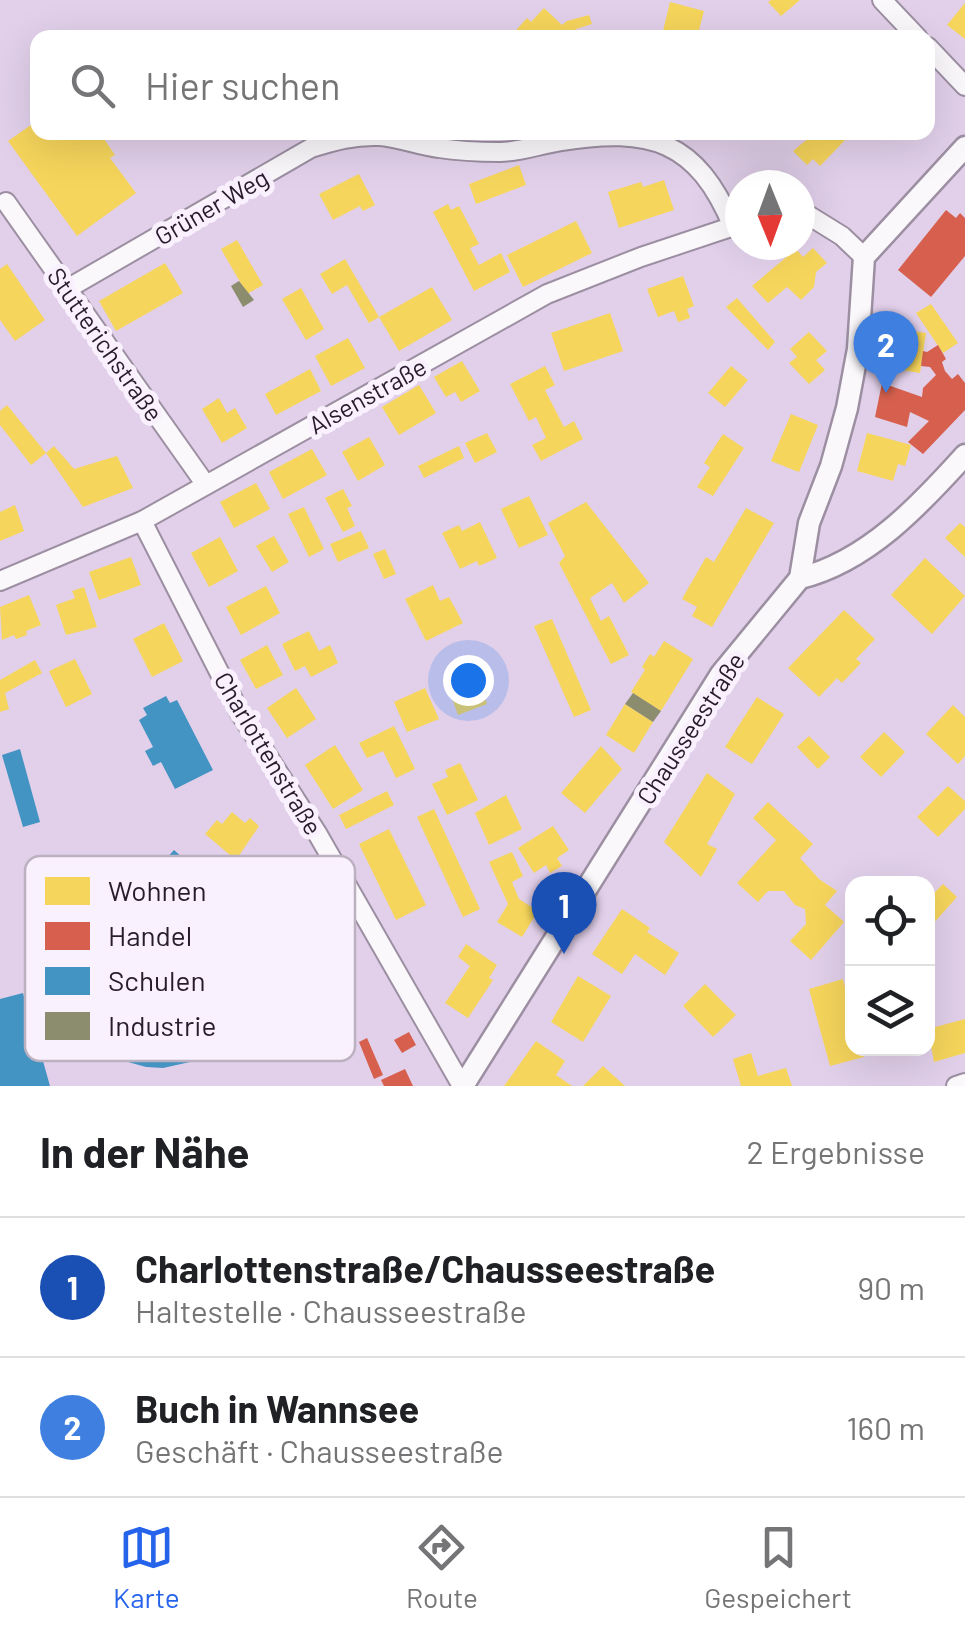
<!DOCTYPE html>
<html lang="de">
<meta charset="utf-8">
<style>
body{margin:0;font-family:Barlow,sans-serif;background:#f6f6f6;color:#202124}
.controls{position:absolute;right:30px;bottom:30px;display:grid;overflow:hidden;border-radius:20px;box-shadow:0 10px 40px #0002}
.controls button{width:90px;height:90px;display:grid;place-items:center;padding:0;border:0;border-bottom:2px solid #e0e0e0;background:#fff;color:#202124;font:50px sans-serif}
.compass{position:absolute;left:725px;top:170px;width:90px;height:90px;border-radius:50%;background:#fff;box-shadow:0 10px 40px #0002;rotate:179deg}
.you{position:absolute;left:468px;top:680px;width:35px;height:35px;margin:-25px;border:8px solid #fff;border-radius:50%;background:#1a73e8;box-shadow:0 0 0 15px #1a73e833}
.badge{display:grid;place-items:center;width:65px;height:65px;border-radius:50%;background:#2563eb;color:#fff;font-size:32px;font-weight:700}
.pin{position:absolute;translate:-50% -82px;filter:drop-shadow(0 2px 5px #0008)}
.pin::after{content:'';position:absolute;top:52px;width:35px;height:30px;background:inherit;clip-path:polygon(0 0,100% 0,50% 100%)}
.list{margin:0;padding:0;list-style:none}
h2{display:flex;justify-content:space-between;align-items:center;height:130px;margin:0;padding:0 40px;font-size:42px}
h2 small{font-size:32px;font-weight:400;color:#757577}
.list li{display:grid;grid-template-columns:65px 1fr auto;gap:30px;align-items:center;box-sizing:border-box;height:140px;padding:0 40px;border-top:2px solid #e0e0e0}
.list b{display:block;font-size:38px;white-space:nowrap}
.list p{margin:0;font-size:32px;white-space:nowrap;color:#757577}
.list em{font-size:32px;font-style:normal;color:#757577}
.icon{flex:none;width:55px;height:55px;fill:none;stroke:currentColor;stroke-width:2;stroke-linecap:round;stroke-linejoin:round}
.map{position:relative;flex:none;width:965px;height:1086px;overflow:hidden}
.search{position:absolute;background:#fff;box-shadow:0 10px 40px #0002;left:30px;right:30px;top:30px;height:110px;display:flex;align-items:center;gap:25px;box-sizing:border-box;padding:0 35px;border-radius:20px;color:#757577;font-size:38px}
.sheet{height:410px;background:#fff}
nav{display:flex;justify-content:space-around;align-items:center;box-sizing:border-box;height:140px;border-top:2px solid #e0e0e0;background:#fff;font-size:28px;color:#757577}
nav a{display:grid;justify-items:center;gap:5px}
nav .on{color:#2563eb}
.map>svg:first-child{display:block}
</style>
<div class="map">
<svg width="965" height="1086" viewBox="0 0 965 1086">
<rect width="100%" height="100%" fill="#e2d0ea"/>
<g fill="#f6d55c">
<path d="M771,0H800L781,16L768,2Z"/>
<path d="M670,2L704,11L697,38L663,31Z"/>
<path d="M965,3V39L947,25Z"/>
<path d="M544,8L562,25L567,21L589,15L592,24L576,29L569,38H509L527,18L531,22Z"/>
<path d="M38,120V132H94L96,136L100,133L115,155L110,158L136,193L77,236L8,141Z"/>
<path d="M816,132H849L851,134L820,166L813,159L807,165L793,151Z"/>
<path d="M519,165L526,185L476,204L469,184Z"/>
<path d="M359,174L375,205L363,211L360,206L333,220L319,194Z"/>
<path d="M664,180L674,210L619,228L608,192L641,182L643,187Z"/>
<path d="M448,204L451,210L459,206L479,244L470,248L479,265L501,253L510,272L474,291L433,212Z"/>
<path d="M576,221L592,253L523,287L507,255Z"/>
<path d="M237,240L263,285L247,294L221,249Z"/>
<path d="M813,248L827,263L816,272L814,287L801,300L787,287L768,303L752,286L796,249L803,257Z"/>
<path d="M345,259L379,317L369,323L347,285L332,294L320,274Z"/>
<path d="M165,263L183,293L116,331L99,301Z"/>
<path d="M7,264L45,320L15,341L0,320V269Z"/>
<path d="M683,276L694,306L687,309L690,318L678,322L674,311L658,317L647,289Z"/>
<path d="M432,287L452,320L399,351L379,317Z"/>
<path d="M301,288L324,329L306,340L282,299Z"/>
<path d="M737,298L775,342L768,350L726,307Z"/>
<path d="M931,304L958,343L943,353L916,313Z"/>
<path d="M610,313L623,351L564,371L551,333Z"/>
<path d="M896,328L926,333L920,373L889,368Z"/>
<path d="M809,332L827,351L816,360L825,370L809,384L789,363L797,357L790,349Z"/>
<path d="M348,338L365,368L331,386L315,356Z"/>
<path d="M462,361L480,391L461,402L455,392L446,397L434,377Z"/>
<path d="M545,366L555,385L545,390L564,427L574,421L583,439L541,461L532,445L546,438L536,417L529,421L510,384Z"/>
<path d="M731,366L748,380L725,407L708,393Z"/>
<path d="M310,369L321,391L276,415L265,394Z"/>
<path d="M419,385L436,413L399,435L382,407Z"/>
<path d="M219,398L227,413L235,408L247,428L222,443L202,409Z"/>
<path d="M7,405L46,453L31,465L0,425V411Z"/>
<path d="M791,414L818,425L799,472L771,461Z"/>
<path d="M487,433L497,452L475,463L465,443Z"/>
<path d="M867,433L911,445L905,466L898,464L893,481L857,471Z"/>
<path d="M723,434L744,448L713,496L697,487L710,467L704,463Z"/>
<path d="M369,437L385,465L358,481L342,452Z"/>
<path d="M54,446L74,469L117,456L133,488L83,507L46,453Z"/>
<path d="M459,446L464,458L424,478L418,466Z"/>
<path d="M312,449L327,475L283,499L269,472Z"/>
<path d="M256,483L270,509L234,528L220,502Z"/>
<path d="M343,489L352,506L347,508L355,526L343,532L325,498Z"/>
<path d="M529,496L548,535L519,548L501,509Z"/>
<path d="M586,502L649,583L624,603L612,583L590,598L601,621L609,616L629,655L611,664L559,563L565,556L548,523Z"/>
<path d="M15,505L24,531L0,541V512Z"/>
<path d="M304,507L324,549L309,557L288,514Z"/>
<path d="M746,508L774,523L712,627L692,616L697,607L682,599L706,557L714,562Z"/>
<path d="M480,522L497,558L479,566L477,561L460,569L442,533L459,525L462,531Z"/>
<path d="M960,523L965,527V557L945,538Z"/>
<path d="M361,531L369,548L338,562L330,544Z"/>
<path d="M274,536L289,562L272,572L256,546Z"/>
<path d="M220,537L238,571L209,587L191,553Z"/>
<path d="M385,549L396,574L384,579L373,554Z"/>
<path d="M131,557L141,585L99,600L89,572Z"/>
<path d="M925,558L965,596L932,634L891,595Z"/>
<path d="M433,585L440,601L449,597L463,623L426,641L405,599Z"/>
<path d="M266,586L280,613L241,635L226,607Z"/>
<path d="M84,587L97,627L66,635L56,605L75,598L72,591Z"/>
<path d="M29,595L41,625L26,631L27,635L16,639L14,635L2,640L0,607Z"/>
<path d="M844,610L875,639L856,659L861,663L842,683L837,678L819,697L788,668Z"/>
<path d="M552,619L591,710L574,717L534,626Z"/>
<path d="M164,623L183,661L152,677L133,639Z"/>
<path d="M309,631L319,651L330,645L338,663L311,677L305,666L295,671L282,644Z"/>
<path d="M664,641L693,659L661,711L631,692L645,670L642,667L650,654L654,657Z"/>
<path d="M267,645L283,675L256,689L240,660Z"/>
<path d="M75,659L92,694L66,707L49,671Z"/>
<path d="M35,660L42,673L5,693L9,709L0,712V680Z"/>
<path d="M476,674L487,704L458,715L447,685Z"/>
<path d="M296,688L316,719L287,738L267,708Z"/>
<path d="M425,688L439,719L407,732L394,702Z"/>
<path d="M757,697L784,714L752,764L725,747Z"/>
<path d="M625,704L653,722L634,753L606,735Z"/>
<path d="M953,705L965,717V756L958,764L926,734Z"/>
<path d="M394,726L415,769L396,778L383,751L367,758L359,743Z"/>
<path d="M884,732L905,752L881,777L860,757Z"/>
<path d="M809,736L830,757L818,769L797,747Z"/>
<path d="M335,745L363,790L333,809L305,765Z"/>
<path d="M601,746L622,769L585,813L561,793Z"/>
<path d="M460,763L478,800L447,815L432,784L448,777L445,770Z"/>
<path d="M707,773L735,794L707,844L717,849L701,877L664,842Z"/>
<path d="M948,786L965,801V809L938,837L917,817Z"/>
<path d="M387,791L394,805L346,829L339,815Z"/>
<path d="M506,795L522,829L489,845L475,813Z"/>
<path d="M768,802L813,844L800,858L819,879L837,891L825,905L844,922L811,960L790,941L806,924L805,909L795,905L784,891H768L758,902L737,883L776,840L753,818Z"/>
<path d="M434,809L480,909L463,917L417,817Z"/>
<path d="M232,812L245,823L250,818L259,826L236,860L205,834L217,820L222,824Z"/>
<path d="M553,826L569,850L557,858L562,866L550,873L546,865L534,873L518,848Z"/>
<path d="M389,829L426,905L396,920L359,844Z"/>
<path d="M512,852L523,876L512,882L519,899L538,911L522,937L497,922L508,904L489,862Z"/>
<path d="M943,884L957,897L931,926L928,923V888L933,894Z"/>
<path d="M622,909L650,928L647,932L679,953L665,975L635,954L622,974L592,954Z"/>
<path d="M466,944L497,965L489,978L493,980L468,1018L445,1003L470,966L458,957Z"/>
<path d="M578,976L611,996L583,1042L551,1022Z"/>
<path d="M843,979L852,1016V1048H861L864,1057L830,1066L809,989Z"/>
<path d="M705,984L736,1015L713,1037L683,1006Z"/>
<path d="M965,1019V1053L934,1062L928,1029Z"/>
<path d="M536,1041L565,1061L556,1075L572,1086H504Z"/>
<path d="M751,1053L758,1076L786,1068L792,1086H741L733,1059Z"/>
<path d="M603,1066L625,1086H583Z"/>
</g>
<g fill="#d6604d">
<path d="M946,210L956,218L960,213L965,218V256L931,297L898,270Z"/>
<path d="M938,345L946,359L942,362L945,371L952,379L958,374L965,383V410L923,454L908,442L929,421L910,412L907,427L875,417L882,383L922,397L923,388L936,375L930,367L921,366L923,351L927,352Z"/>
<path d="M409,1032L416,1045L402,1053L394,1040Z"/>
<path d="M367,1038L383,1075L374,1079L359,1042Z"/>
<path d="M405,1069L413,1086H384L381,1080Z"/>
</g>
<g fill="#4393c3">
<path d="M166,696L170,703L177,700L213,770L175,789L161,762L153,766L145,751L153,747L139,720L147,715L143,708Z"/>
<path d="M20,749L40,822L23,827L2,755Z"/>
<path d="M174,850L216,887L163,946L155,939L149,945L112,914L96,943L95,960L101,979L110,994L124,1005L148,1015L164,1017L181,1013L204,996L212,1004L221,994L212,986L246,949L270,971L260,983L265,988L258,995L253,990L248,996L249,1001L237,1008L230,1002L221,1012L242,1032L215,1053L199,1060L163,1068L146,1067L110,1057L95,1049L63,1016L34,1029L50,1086H0V999L23,993L28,1011L54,999L44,964V943L50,917L62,894L71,882L91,898L99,890L121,908Z"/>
</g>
<g fill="#8c8c6e">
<path d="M239,281L254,300L243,307L231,286Z"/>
<path d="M633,693L661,711L653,722L625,704Z"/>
</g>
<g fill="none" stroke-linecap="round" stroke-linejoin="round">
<g stroke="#9c8fa2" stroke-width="22">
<g id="minor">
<path d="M882,0L918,38"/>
<path d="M928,47L965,86"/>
<path d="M6,202L206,485"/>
<path d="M800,210L842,236L864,257"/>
<path d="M67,289L311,148C334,141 354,135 379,136C399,137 419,146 439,148C458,151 481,152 500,152C520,152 541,144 561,141C650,127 697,140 733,227"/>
<path d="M142,521L240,713L317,833L462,1086"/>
<path d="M0,581L142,521L547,294L641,257L740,224"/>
<path d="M956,1086L965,1083"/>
</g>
</g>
<g stroke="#9c8fa2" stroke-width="25">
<g id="tertiary">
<path d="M800,578C867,562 920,505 965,455"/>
<path d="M463,1086L721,674L800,578L809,523L831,466L847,408L858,349L864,257L965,147"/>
</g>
</g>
<use href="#minor" stroke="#fbf8fc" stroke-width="18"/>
<use href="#tertiary" stroke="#fbf8fc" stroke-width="20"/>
</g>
<g text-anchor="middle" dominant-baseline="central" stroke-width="10" stroke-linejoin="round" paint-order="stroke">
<g font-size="25" fill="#271b2c" stroke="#faf1ff">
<text transform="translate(211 206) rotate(-30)">Grüner Weg</text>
<text transform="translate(106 344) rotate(55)">Stutterichstraße</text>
<text transform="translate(367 395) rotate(-29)">Alsenstraße</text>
<text transform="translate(690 728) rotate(-57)">Chausseestraße</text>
<text transform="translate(269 753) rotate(59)">Charlottenstraße</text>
</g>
</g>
<rect x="25" y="856" width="330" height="205" rx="15" fill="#faf1ff" stroke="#bbb1c0" stroke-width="2.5"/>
<rect x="45" y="877" width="45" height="28" fill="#f6d55c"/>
<rect x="45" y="922" width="45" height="28" fill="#d6604d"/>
<rect x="45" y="967" width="45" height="28" fill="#4393c3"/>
<rect x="45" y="1012" width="45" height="28" fill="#8c8c6e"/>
<g font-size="28" fill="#271b2c">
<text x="108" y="901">Wohnen</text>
<text x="108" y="946">Handel</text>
<text x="108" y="991">Schulen</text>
<text x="108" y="1036">Industrie</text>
</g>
</svg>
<div class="controls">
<button><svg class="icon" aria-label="locate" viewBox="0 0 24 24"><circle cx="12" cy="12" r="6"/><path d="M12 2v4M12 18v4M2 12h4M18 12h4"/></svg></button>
<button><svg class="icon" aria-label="layers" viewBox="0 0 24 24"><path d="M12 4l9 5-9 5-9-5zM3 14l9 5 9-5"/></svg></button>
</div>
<svg class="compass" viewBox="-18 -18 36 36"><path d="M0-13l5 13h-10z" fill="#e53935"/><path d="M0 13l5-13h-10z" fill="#757577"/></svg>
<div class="you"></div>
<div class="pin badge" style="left:564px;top:954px;background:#1a4fb4">1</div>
<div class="pin badge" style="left:886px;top:393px;background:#3f7fe0">2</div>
<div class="search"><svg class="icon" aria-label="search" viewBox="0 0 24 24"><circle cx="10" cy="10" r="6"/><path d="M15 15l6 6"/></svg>Hier suchen</div>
</div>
<section class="sheet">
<h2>In der Nähe<small>2 Ergebnisse</small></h2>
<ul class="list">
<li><span class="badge" style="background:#1a4fb4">1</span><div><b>Charlottenstraße/Chausseestraße</b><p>Haltestelle · Chausseestraße</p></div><em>90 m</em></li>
<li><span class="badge" style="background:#3f7fe0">2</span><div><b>Buch in Wannsee</b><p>Geschäft · Chausseestraße</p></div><em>160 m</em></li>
</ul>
</section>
<nav>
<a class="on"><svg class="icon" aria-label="map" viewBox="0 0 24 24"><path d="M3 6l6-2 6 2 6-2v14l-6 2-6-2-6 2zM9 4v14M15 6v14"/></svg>Karte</a>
<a><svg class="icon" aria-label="directions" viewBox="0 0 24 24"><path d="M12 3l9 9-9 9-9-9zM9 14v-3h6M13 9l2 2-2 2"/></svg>Route</a>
<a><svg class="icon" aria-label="saved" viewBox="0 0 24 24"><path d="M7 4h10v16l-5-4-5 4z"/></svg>Gespeichert</a>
</nav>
